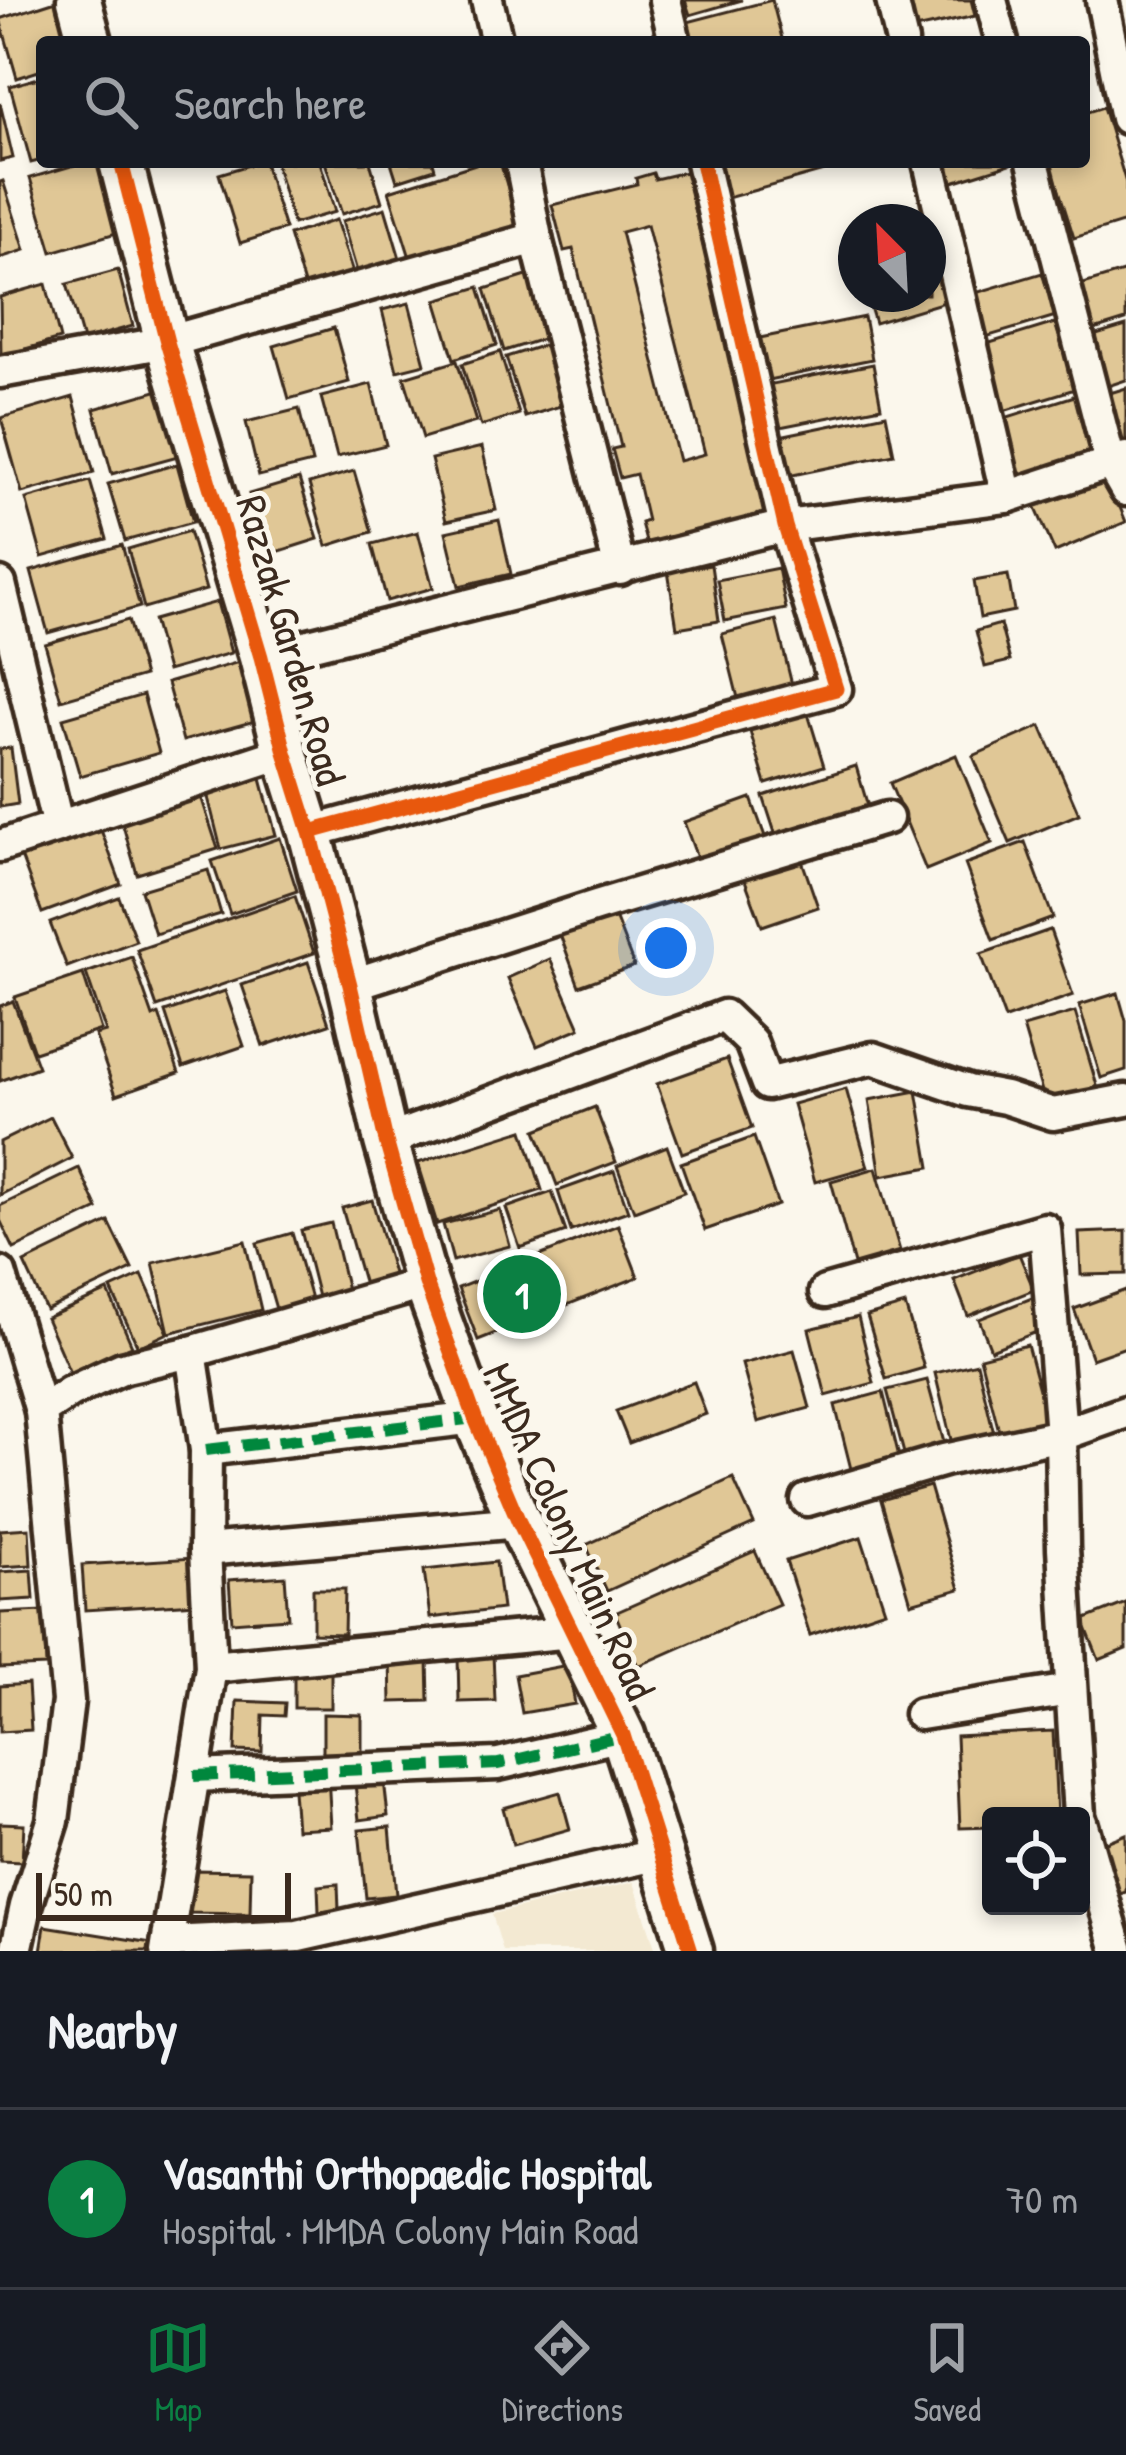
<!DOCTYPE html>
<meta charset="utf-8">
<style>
body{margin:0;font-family:"Patrick Hand",sans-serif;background:#242831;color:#f1f3f6}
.controls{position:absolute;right:36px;bottom:36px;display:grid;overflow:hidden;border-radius:12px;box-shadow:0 6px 18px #0003}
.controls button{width:108px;height:108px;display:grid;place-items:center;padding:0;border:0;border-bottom:3px solid #363941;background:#171b24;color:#f1f3f6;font:60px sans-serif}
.compass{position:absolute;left:838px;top:204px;width:108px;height:108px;border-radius:50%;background:#171b24;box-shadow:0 6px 18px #0003;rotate:336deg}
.scale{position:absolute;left:36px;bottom:30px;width:255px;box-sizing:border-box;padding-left:12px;border:6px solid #3b2a1e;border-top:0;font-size:33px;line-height:42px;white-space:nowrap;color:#3b2a1e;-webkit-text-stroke:9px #fbf7ec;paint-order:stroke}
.you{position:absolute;left:666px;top:948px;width:42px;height:42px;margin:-30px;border:9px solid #fff;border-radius:50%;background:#1a73e8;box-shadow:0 0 0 18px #1a73e833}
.badge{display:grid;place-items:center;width:78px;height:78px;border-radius:50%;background:#0b8043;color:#fff;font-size:39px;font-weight:700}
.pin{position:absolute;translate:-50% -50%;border:6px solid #fff;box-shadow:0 3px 12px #0006}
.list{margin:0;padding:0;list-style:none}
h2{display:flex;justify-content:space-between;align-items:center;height:156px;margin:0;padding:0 48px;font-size:51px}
h2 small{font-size:39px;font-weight:400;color:#9ea1a6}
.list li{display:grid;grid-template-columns:78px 1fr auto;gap:36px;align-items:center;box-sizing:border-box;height:180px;padding:0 48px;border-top:3px solid #363941}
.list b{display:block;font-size:45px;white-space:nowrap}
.list p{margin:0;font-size:39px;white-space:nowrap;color:#9ea1a6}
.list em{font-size:39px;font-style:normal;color:#9ea1a6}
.icon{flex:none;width:66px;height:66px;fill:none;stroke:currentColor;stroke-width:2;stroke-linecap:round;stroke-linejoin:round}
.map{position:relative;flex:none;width:1126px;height:1951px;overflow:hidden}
.search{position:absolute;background:#171b24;box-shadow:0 6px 18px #0003;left:36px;right:36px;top:36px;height:132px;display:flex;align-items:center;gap:30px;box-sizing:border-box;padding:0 42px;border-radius:12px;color:#9ea1a6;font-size:45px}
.sheet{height:336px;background:#171b24}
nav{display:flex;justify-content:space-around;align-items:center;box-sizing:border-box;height:168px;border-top:3px solid #363941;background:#171b24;font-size:33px;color:#9ea1a6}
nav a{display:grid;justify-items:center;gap:6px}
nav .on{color:#0b8043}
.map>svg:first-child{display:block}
</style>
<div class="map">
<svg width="1126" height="1951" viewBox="0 0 1126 1951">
<rect width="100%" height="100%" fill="#fbf7ec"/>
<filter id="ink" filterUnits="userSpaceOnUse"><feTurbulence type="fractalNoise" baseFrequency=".00833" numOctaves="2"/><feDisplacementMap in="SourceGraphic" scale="24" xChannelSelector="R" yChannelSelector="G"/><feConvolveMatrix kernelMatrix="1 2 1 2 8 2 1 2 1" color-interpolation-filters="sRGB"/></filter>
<g filter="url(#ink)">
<path fill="#f3e9d2" d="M634,1882L656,1951H503L492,1914Z"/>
<g fill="#e0c796" stroke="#3b2a1e" stroke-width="3" fill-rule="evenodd">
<path d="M59,0L72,42H42V70L17,78L0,19Z"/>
<path d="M685,0H742L690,15Z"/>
<path d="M772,0L783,42H680L676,25Z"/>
<path d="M899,0H971L975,16L906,31Z"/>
<path d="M42,77V160L31,163L10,86Z"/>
<path d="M0,103L13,158L0,161Z"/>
<path d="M1103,107L1126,183V222L1074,238L1050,162H1084V113Z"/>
<path d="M85,162H103L123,231L52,252L30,178Z"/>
<path d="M259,162H264L285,229L240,243L219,174Z"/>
<path d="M275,162H320L335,212L293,224Z"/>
<path d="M325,162H370L382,202L342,214Z"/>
<path d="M391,162H433L435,169L397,181Z"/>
<path d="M482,162H500L521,231L412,264L389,191Z"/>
<path d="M714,162H822L824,171L724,199Z"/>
<path d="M936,162H1009L1010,164L943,185Z"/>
<path d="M685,172L771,522L649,553L641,523L647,521L636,474L620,478L612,449L621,447L573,249L564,251L552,205L637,184L636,178L653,173L655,179ZM647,225L705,454L679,461L621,232Z"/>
<path d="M3,181L25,250L0,258V182Z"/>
<path d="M385,208L404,272L361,285L342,221Z"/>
<path d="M336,220L357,285L309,301L289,235Z"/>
<path d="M929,238L948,301L875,323L866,294H928Z"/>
<path d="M118,270L133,326L83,340L67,284Z"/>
<path d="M1126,271V320L1081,334L1067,289Z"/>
<path d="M1042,273L1056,316L986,337L972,294Z"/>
<path d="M530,275L549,337L504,351L485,289Z"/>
<path d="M46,284L60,339L1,356L0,297Z"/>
<path d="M479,287L497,345L454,359L436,300Z"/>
<path d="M409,303L425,364L397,371L382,310Z"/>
<path d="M864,317L872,359L763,381L755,339Z"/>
<path d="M1055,323L1075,389L1000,412L980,346Z"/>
<path d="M1126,326V380L1099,389L1083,339Z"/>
<path d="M334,328L349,382L289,399L274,346Z"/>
<path d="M551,343L570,403L525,417L506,357Z"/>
<path d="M500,352L519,414L481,426L462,364Z"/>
<path d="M457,361L476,422L423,438L404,377Z"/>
<path d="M873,364L881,407L775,428L767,385Z"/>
<path d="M371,384L386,445L337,457L321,397Z"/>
<path d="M1126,388V450L1114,453L1097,397Z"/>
<path d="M159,390L178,456L112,474L94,409Z"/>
<path d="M1081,394L1100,454L1013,481L995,421Z"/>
<path d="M73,397L94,473L22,493L1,418Z"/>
<path d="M299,409L312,463L259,476L246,422Z"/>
<path d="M886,414L894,454L788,476L780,436Z"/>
<path d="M482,447L496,510L446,521L431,459Z"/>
<path d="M177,464L193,522L125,541L108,484Z"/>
<path d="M1103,466L1126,522L1055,552L1031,497Z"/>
<path d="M354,471L372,532L327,546L309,484Z"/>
<path d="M299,479L318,539L267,555L249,494Z"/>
<path d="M90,481L107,539L42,557L26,499Z"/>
<path d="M499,520L511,574L459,586L446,532Z"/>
<path d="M189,531L206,590L144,608L128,549Z"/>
<path d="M418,532L433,588L387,601L372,544Z"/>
<path d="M122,545L140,607L48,633L31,571Z"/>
<path d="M711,565L719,621L677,628L668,571Z"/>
<path d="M778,568L786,609L725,621L717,580Z"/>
<path d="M1008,575L1014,611L980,618L974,581Z"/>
<path d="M217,602L231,653L167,671L153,620Z"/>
<path d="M128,620L144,676L61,700L45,644Z"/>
<path d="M776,620L793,689L739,702L722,634Z"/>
<path d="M1000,624L1010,661L985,667L976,631Z"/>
<path d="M239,662L255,721L183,741L167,683Z"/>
<path d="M143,695L159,753L80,776L63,718Z"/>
<path d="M806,707L824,766L766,784L748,725Z"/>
<path d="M1041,726L1079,814L1010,843L973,756Z"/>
<path d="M11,748L18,804L0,807V749Z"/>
<path d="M956,755L992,843L926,870L890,783Z"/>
<path d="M856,766L870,813L778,842L763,796Z"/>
<path d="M260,775L276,835L221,849L206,789Z"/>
<path d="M199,790L218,849L137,874L120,815Z"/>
<path d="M751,798L767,842L700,866L684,822Z"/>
<path d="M98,822L121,884L42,913L19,851Z"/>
<path d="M280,838L297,891L230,914L212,861Z"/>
<path d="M1025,842L1053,918L993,940L965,864Z"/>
<path d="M799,852L818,907L762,926L742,872Z"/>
<path d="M208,870L221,914L155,934L141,890Z"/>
<path d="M295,896L314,953L157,1007L137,950Z"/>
<path d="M119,897L136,941L67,967L50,923Z"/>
<path d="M612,909L634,966L579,986L558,929Z"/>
<path d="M1050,930L1073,995L1005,1019L981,954Z"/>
<path d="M132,957L153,1017L159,1014L179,1073L116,1095L95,1035L106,1032L86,973Z"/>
<path d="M550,959L580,1028L537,1046L508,978Z"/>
<path d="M308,962L329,1024L263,1046L242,985Z"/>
<path d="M83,974L101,1030L34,1052L15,997Z"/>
<path d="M225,991L244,1046L183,1067L165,1012Z"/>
<path d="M1118,993L1126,1021V1070L1101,1078L1079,1005Z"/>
<path d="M13,1001L38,1067L0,1081V1006Z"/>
<path d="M1075,1012L1098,1089L1046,1105L1023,1027Z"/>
<path d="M727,1059L752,1128L682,1153L657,1084Z"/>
<path d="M846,1089L868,1167L815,1182L793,1104Z"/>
<path d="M917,1091L930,1167L881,1176L869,1100Z"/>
<path d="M595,1107L616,1162L557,1185L536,1130Z"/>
<path d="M51,1117L72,1158L0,1195V1142Z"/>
<path d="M523,1130L542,1190L437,1224L418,1163Z"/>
<path d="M754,1137L778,1205L705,1230L681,1163Z"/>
<path d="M667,1146L684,1192L634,1211L617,1166Z"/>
<path d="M79,1168L98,1209L14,1249L0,1220V1206Z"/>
<path d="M876,1168L900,1251L854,1264L831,1181Z"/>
<path d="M614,1171L628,1211L571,1231L558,1191Z"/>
<path d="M552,1192L566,1232L520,1248L506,1208Z"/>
<path d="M372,1200L394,1277L364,1285L342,1208Z"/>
<path d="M500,1210L510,1246L453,1261L443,1224Z"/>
<path d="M109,1222L132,1269L46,1310L24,1263Z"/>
<path d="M331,1223L348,1294L319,1301L301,1230Z"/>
<path d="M618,1225L638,1277L478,1340L458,1288Z"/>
<path d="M1126,1231V1274L1081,1275L1079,1233Z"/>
<path d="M292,1233L313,1306L278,1316L257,1243Z"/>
<path d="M245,1241L261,1310L169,1333L153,1263Z"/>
<path d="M1019,1254L1034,1290L968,1316L954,1280Z"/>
<path d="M142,1275L168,1333L138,1347L111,1289Z"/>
<path d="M1126,1290V1347L1092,1359L1074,1309Z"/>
<path d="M108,1291L132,1346L70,1373L46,1318Z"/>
<path d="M1032,1298L1044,1329L991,1350L979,1319Z"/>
<path d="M905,1305L924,1368L886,1379L867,1316Z"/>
<path d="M858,1317L874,1383L826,1396L809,1329Z"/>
<path d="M1027,1345L1048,1423L1000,1435L980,1357Z"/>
<path d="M794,1350L810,1408L758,1422L742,1364Z"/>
<path d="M977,1363L995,1438L953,1448L935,1373Z"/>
<path d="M927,1380L946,1450L906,1461L887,1390Z"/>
<path d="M694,1382L706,1414L629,1443L616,1411Z"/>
<path d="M883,1392L901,1465L853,1477L835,1405Z"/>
<path d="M733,1478L754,1524L607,1591L586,1545Z"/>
<path d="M930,1486L960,1589L911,1603L881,1500Z"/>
<path d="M29,1528L31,1565L0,1567V1530Z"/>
<path d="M861,1537L885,1610L810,1635L786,1561Z"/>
<path d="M755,1551L779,1604L638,1666L615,1613Z"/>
<path d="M194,1558L196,1603L85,1610L82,1565Z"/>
<path d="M496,1562L502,1609L430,1618L424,1570Z"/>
<path d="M32,1570L34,1599L0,1601V1572Z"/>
<path d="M285,1576L288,1618L232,1622L229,1580Z"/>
<path d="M313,1589H345L344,1634L313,1633Z"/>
<path d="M1126,1603V1649L1099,1660L1083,1620Z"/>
<path d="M44,1611L46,1666L0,1668V1613Z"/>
<path d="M493,1654L495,1701L459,1702L458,1655Z"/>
<path d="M428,1658L429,1701L391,1702L390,1659Z"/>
<rect x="294" y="1662" width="37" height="46"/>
<path d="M568,1665L575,1704L522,1713L515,1675Z"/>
<path d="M28,1684L31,1730L0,1732V1686Z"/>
<path d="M237,1701L285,1703L284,1716L263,1715L262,1752L235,1751Z"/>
<path d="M323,1714L362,1715V1759H323Z"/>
<path d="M1053,1731L1057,1816H991V1827L960,1828L956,1736Z"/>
<path d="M383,1771L388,1816L359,1820L354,1775Z"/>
<path d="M328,1775L331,1827L296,1829L292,1777Z"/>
<path d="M560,1792L570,1829L513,1845L503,1808Z"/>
<path d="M0,1823L24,1824L22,1862L0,1861Z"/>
<path d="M390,1827L396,1895L366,1898L359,1830Z"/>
<path d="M1126,1834V1892L1120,1894L1101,1844Z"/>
<path d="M192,1870L251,1871L250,1914L190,1913Z"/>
<path d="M338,1884L339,1910L319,1912L318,1886Z"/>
<path d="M45,1926L158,1944L157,1951H41Z"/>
</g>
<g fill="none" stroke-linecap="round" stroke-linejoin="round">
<g stroke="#3b2a1e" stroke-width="39">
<g id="street">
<path d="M487,0L497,42"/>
<path d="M665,0L675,42"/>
<path d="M892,0L902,42"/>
<path d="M991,0L1002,42"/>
<path d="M1102,0L1126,118"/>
<path d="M521,162L536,238L620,569"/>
<path d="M929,162L1007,497"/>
<path d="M1033,162L1110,462L1126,490"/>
<path d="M0,372L167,342L536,238"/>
<path d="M0,584L58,827"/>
<path d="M261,657L785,526L1007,497L1126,458"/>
<path d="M310,832L836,689L785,526L702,162"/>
<path d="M0,846L285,752"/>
<path d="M350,985L596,906L887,818"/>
<path d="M386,1141L724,1016L751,1042L767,1084L873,1058L968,1091L1005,1098L1053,1114L1126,1100"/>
<path d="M0,1273L41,1411"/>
<path d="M825,1292L1045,1229L1061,1435L1063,1548L1079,1816"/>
<path d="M206,1450L475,1418"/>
<path d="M807,1500L944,1460L1061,1435L1126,1412"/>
<path d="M205,1550L519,1522"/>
<path d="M211,1667L572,1632"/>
<path d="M920,1714L1070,1690"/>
<path d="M194,1776L498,1764L623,1735"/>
<path d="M1081,1822L1118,1951"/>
<path d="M168,1942L298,1936L660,1854"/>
<path d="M16,1951L26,1906L53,1821L68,1701L41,1411L70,1392L122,1368L191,1352L426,1283"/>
<path d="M166,1951L211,1667L205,1550L206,1450L191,1352"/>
</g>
</g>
<g stroke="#3b2a1e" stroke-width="51">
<g id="secondary">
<path d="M79,0L90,42"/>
<path d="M121,162L167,342L261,657L285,752L310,832L350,985L386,1141L426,1283L475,1418L519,1522L623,1735L691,1951"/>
</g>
</g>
<use href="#street" stroke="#fbf7ec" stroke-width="30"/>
<use href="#secondary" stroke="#fbf7ec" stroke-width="42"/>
<g stroke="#00873e" stroke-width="12" stroke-dasharray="24 12" stroke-linecap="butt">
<path d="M206,1450L475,1418"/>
<path d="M194,1776L498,1764L623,1735"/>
</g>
<g stroke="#fbf7ec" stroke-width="22">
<g id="cycleway">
<path d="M121,162L167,342L261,657L285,752L310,832L350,985L386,1141L426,1283L475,1418L519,1522L623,1735L691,1951"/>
<path d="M310,832L836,689L785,526L702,162"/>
</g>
</g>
<use href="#cycleway" stroke="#e8590c" stroke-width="15"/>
</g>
</g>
<g text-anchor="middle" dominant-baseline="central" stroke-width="10" stroke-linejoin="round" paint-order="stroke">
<g font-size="42" fill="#3b2a1e" stroke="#fbf7ec">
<text transform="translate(292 640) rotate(74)">Razzak Garden Road</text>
<text transform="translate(570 1531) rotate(66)">MMDA Colony Main Road</text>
</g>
</g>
</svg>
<div class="controls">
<button><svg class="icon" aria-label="locate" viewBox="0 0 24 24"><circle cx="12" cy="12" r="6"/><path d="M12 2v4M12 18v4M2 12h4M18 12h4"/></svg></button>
</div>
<svg class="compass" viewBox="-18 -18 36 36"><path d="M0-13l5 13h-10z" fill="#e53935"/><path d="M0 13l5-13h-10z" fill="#9ea1a6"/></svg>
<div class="scale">50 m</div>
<div class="you"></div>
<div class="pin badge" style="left:522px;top:1294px">1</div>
<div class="search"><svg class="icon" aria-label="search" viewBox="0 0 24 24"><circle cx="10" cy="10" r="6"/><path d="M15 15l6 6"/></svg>Search here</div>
</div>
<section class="sheet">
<h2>Nearby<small></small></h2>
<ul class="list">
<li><span class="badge">1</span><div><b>Vasanthi Orthopaedic Hospital</b><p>Hospital · MMDA Colony Main Road</p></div><em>70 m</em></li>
</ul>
</section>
<nav>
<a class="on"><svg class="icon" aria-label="map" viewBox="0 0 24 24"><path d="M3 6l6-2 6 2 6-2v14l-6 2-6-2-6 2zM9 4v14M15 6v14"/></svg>Map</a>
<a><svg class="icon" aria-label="directions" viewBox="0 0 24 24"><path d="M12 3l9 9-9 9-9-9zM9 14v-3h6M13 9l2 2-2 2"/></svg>Directions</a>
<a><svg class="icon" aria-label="saved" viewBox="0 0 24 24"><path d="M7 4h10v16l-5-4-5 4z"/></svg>Saved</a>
</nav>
